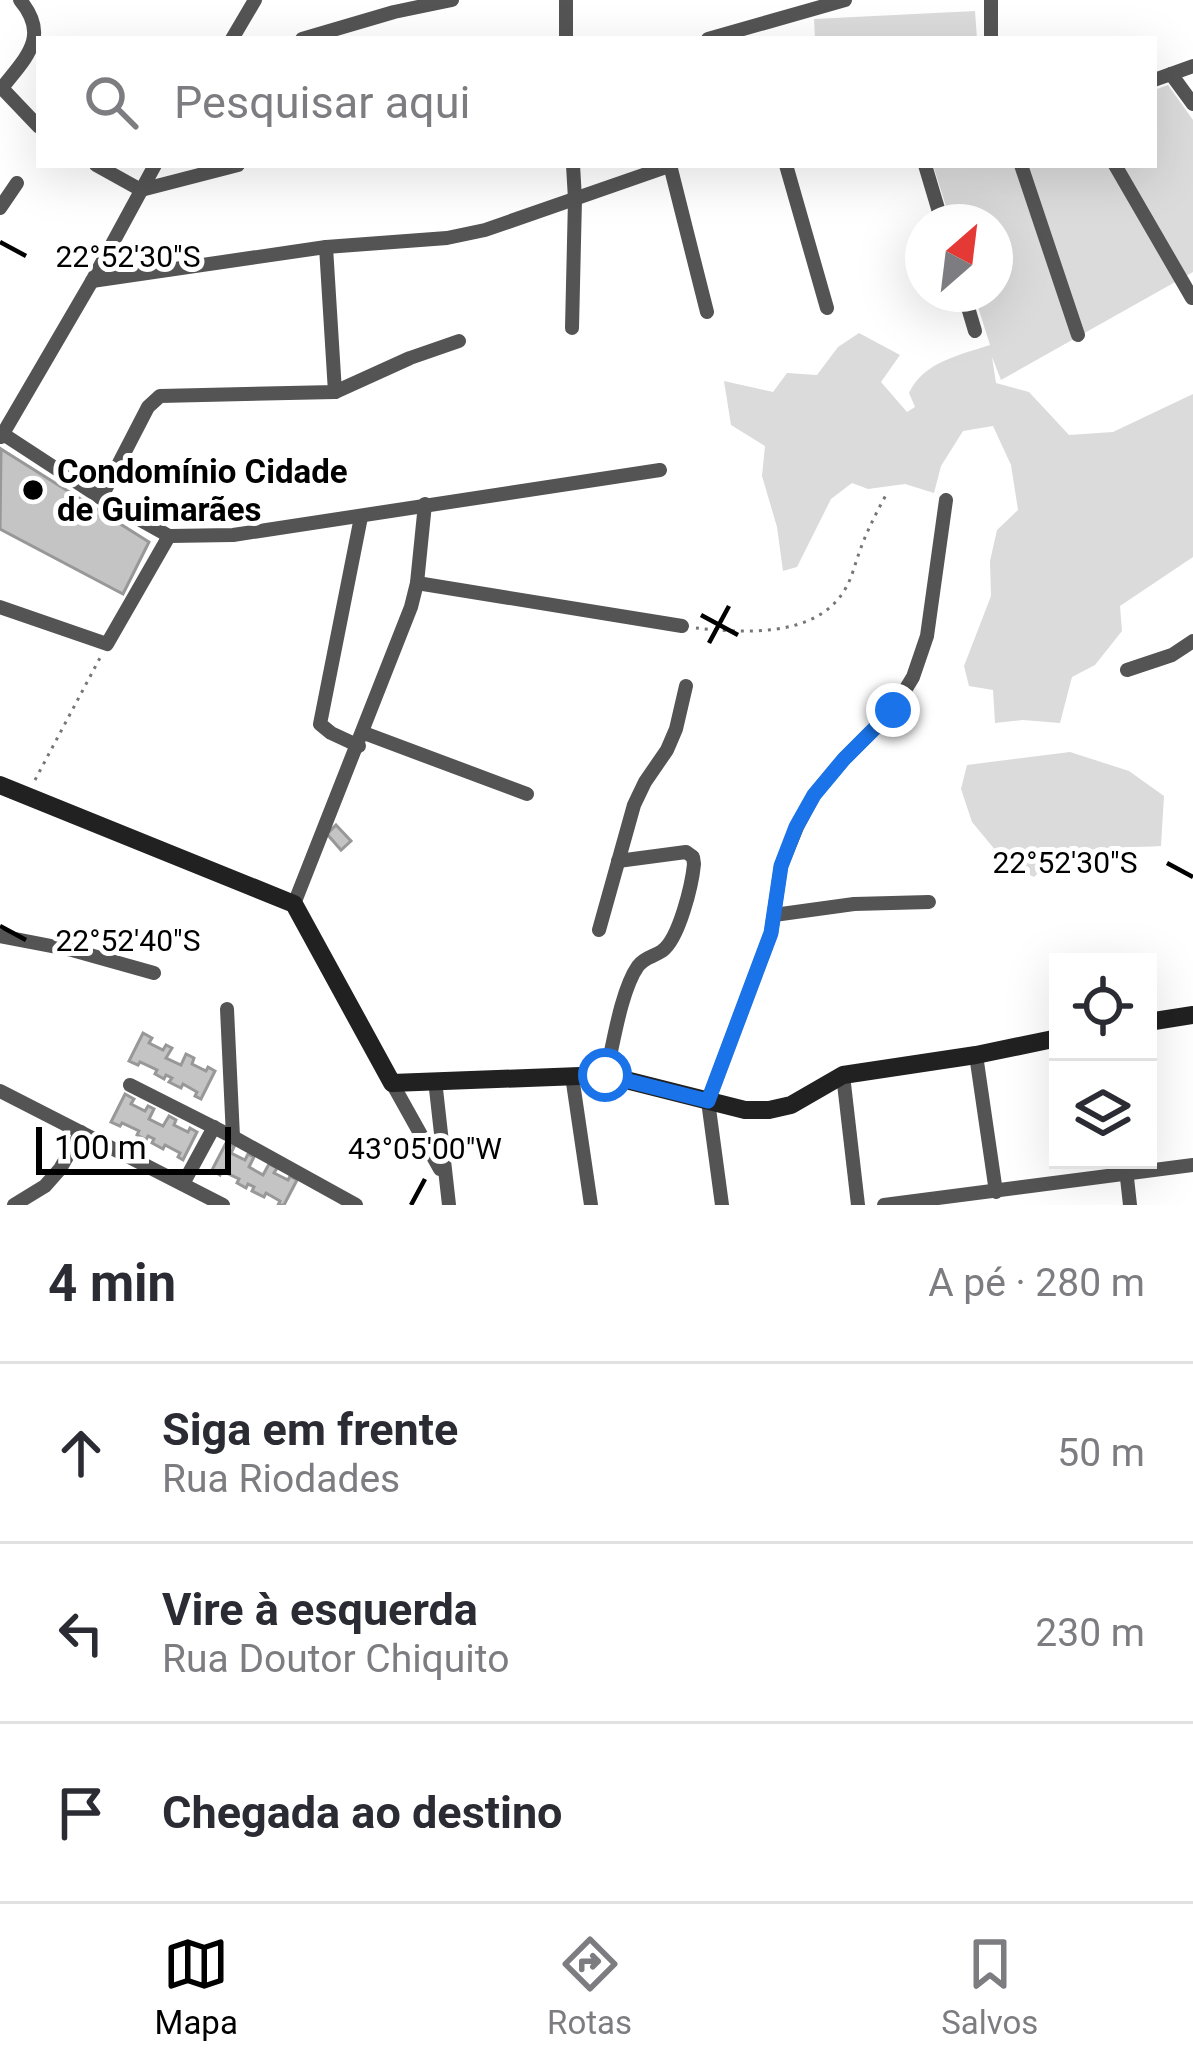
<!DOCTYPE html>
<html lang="pt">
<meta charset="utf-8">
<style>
body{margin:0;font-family:Roboto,sans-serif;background:#f7f7f7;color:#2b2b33}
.controls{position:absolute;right:36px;bottom:36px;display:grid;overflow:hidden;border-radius:0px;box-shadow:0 12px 48px #0002}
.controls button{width:108px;height:108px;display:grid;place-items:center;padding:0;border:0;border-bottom:3px solid #e1e1e2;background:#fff;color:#2b2b33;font:60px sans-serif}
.compass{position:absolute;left:905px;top:204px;width:108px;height:108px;border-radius:50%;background:#fff;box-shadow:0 12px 48px #0002;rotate:28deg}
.scale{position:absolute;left:36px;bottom:30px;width:195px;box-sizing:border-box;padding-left:12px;border:6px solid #000;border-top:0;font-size:33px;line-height:42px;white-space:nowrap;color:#000;-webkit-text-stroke:9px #fff;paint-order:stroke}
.stop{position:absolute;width:36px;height:36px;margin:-27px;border:9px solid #1a73e8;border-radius:50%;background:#fff}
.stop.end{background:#1a73e8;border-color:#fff;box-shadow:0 3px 12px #0008}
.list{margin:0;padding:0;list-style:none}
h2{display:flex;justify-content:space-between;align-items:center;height:156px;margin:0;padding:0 48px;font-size:51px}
h2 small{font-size:39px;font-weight:400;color:#7c7c81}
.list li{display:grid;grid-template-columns:78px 1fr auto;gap:36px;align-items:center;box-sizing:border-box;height:180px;padding:0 48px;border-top:3px solid #e1e1e2}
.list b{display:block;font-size:45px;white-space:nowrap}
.list p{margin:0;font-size:39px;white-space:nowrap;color:#7c7c81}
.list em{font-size:39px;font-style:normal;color:#7c7c81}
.icon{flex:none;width:66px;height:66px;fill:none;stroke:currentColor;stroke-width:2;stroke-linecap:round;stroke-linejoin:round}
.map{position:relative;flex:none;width:1193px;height:1205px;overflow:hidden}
.search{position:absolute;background:#fff;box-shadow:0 12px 48px #0002;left:36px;right:36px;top:36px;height:132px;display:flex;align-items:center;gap:30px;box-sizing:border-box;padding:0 42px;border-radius:0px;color:#7c7c81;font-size:45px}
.sheet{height:696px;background:#fff}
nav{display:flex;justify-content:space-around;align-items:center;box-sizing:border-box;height:168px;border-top:3px solid #e1e1e2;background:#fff;font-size:33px;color:#7c7c81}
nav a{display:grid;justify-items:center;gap:6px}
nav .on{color:#000}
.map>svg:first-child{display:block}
</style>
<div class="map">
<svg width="1193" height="1205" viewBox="0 0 1193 1205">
<rect width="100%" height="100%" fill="#fff"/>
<g fill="#dbdbdb">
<path d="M975,11L977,39H815L814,19Z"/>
<path d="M1168,85L1193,120V272L1001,380L992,357L996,383L1029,392L1069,435L1113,432L1193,394V557L1120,606L1122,631L1095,665L1072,677L1060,723L1023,720L995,723L993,690L969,686L964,666L991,596L990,561L997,530L1018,510L1011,465L993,426L963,431L941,466L934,493L905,484L868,489L852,483L831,499L797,567L783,571L777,527L762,476L765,446L731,425L724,381L773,392L787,373L817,375L838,347L859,333L900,355L881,382L907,412L915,407L909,393C923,362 960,355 990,345L974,294H995V222H951L933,165H1154V90Z"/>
<path d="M1070,752L1129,771L1164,796L1161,846C1114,849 1070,842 1034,877L1006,863L972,822L961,789L967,765Z"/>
</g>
<g fill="#c4c4c4" stroke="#989898" stroke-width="3">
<path d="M1,449L149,542L123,594L0,529Z"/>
<path d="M336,825L351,841L341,850L327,834Z"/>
<path d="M143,1033L152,1038L149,1043L163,1050L166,1045L172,1048L166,1058L181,1065L186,1054L194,1058L192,1064L206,1071L208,1067L215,1071L201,1099L195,1096L197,1092L183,1084L181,1088L169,1082L172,1078L166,1075L164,1079L155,1074L157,1070L140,1062L138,1065L129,1061Z"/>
<path d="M125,1094L134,1099L131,1104L145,1111L148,1106L154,1109L149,1119L163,1126L169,1116L176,1120L174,1125L188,1132L190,1128L197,1132L183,1160L178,1157L180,1153L165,1145L163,1149L152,1143L154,1139L148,1136L146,1140L137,1135L139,1131L122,1123L120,1126L111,1122Z"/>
<path d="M226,1143L234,1147L231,1153L245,1160L248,1154L254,1157L249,1167L263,1175L269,1164L277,1168L274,1173L288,1180L290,1176L297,1180L284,1205H278L280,1201L266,1193L264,1197L252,1191L254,1187L248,1184L246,1188L237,1183L239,1179L222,1171L220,1175L212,1170Z"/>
</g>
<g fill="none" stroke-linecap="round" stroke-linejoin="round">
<g stroke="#767676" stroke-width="3" stroke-dasharray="3 6" stroke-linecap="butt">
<path d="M696,628C743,633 815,638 844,591C851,580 854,568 858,556C865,535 875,515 886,495"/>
<path d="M35,780L101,656"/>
</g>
<g stroke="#545454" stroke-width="14">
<path d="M991,0V39"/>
<path d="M232,39L255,0"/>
<path d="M302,39L394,12L452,0"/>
<path d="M566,39V0"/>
<path d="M708,39L845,0"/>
<path d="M1171,74L1193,104"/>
<path d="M1154,80L1193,66"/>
<path d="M0,86L39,127"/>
<path d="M2,88C25,58 51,37 20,0"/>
<path d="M96,165L141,190L238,165"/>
<path d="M670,165L707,312"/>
<path d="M786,165L827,308"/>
<path d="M925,165L942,222"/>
<path d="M1021,165L1078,335"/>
<path d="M1115,165L1192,298"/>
<path d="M0,208L17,183"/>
<path d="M326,247L335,392"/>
<path d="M92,281L326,247L447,238L485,230L672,165"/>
<path d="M964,294L975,331"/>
<path d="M572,328L575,199L573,165"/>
<path d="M0,432L101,498L169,536L233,535L660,470"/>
<path d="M1,437L92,281L155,165"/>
<path d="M101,498L148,407L160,396L335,392L410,358L459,341"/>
<path d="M417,583L682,626"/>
<path d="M0,607L107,644L169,536"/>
<path d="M1127,670L1172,655L1193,641"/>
<path d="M364,733L527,794"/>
<path d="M359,746L331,733L320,724L361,517"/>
<path d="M294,904L411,607L417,583L425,504"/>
<path d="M774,915L854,904L929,902"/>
<path d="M599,930L634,805L645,782L667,750L676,729L686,686"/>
<path d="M0,936L72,950L154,973"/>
<path d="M227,1009L233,1137"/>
<path d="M976,1055L996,1192"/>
<path d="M606,1075C613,1045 621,990 638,966C645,957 653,957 662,951C679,939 692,885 694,864L693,857L686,852L618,861"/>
<path d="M843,1075L858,1205"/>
<path d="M572,1076L591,1205"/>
<path d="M435,1080L449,1205"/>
<path d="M392,1083L440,1169"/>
<path d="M130,1085L233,1137L356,1205"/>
<path d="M0,1091L223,1205"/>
<path d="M1125,1160L1130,1205"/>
<path d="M183,1184L214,1127"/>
<path d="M14,1205L45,1186L60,1169L81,1132"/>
<path d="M722,1205L708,1101L771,933L781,866L797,827L814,795L844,759L893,710L913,677L927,636L946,500"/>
<path d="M884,1205L1193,1165"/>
</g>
<g stroke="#212121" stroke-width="18">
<path d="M0,785L294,904L392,1083L606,1075L745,1110H769L791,1105L843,1075L976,1055L1058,1038"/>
<path d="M1148,1022L1193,1015"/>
</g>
</g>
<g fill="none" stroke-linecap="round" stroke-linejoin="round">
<path stroke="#1a73e8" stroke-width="15" d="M605,1075L708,1101L771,933L781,866L796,827L814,795L844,759L893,710"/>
</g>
<path fill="none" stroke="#000" stroke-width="4.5" d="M0,242L26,256M701,615L738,635M709,643L729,606M1167,863L1193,877M0,926L26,940M411,1205L425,1179"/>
<circle fill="#000" stroke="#fff" stroke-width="4.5" cx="33" cy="490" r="12"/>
<g text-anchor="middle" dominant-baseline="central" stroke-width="10" stroke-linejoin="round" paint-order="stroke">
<g font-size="33" font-weight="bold" fill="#000" stroke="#fff" text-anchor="start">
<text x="57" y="471">Condomínio Cidade<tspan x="57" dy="38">de Guimarães</tspan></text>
</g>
</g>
<g font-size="30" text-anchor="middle" fill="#000" stroke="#fff" stroke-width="10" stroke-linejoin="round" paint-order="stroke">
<text x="128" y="267">22°52'30"S</text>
<text x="1065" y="873">22°52'30"S</text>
<text x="128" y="951">22°52'40"S</text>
<text x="425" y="1159">43°05'00"W</text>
</g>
</svg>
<div class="controls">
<button><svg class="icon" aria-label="locate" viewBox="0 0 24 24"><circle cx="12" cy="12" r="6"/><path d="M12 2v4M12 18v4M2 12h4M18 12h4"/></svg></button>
<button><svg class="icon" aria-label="layers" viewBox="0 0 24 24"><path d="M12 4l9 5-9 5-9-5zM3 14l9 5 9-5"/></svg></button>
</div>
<svg class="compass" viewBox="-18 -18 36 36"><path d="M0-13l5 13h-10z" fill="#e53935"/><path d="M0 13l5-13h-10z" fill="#7c7c81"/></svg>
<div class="scale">100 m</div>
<div class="stop" style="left:605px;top:1075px"></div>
<div class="stop end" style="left:893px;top:710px"></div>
<div class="search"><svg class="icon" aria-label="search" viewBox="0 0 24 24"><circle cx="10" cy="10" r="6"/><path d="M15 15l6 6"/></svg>Pesquisar aqui</div>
</div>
<section class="sheet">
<h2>4 min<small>A pé · 280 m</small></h2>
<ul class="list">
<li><svg class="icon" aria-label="ahead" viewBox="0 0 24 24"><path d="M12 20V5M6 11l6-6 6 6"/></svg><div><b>Siga em frente</b><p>Rua Riodades</p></div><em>50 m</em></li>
<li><svg class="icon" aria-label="left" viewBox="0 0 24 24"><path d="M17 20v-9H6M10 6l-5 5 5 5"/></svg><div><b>Vire à esquerda</b><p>Rua Doutor Chiquito</p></div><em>230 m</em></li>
<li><svg class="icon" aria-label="arrive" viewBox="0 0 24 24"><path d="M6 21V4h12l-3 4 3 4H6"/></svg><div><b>Chegada ao destino</b></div></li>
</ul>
</section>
<nav>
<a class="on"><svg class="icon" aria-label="map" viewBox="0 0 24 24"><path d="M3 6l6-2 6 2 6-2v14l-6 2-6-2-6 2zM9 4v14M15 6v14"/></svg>Mapa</a>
<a><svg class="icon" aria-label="directions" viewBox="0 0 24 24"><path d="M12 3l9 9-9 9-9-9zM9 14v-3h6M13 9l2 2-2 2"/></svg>Rotas</a>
<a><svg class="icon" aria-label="saved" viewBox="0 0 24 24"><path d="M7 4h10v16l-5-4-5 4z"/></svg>Salvos</a>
</nav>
